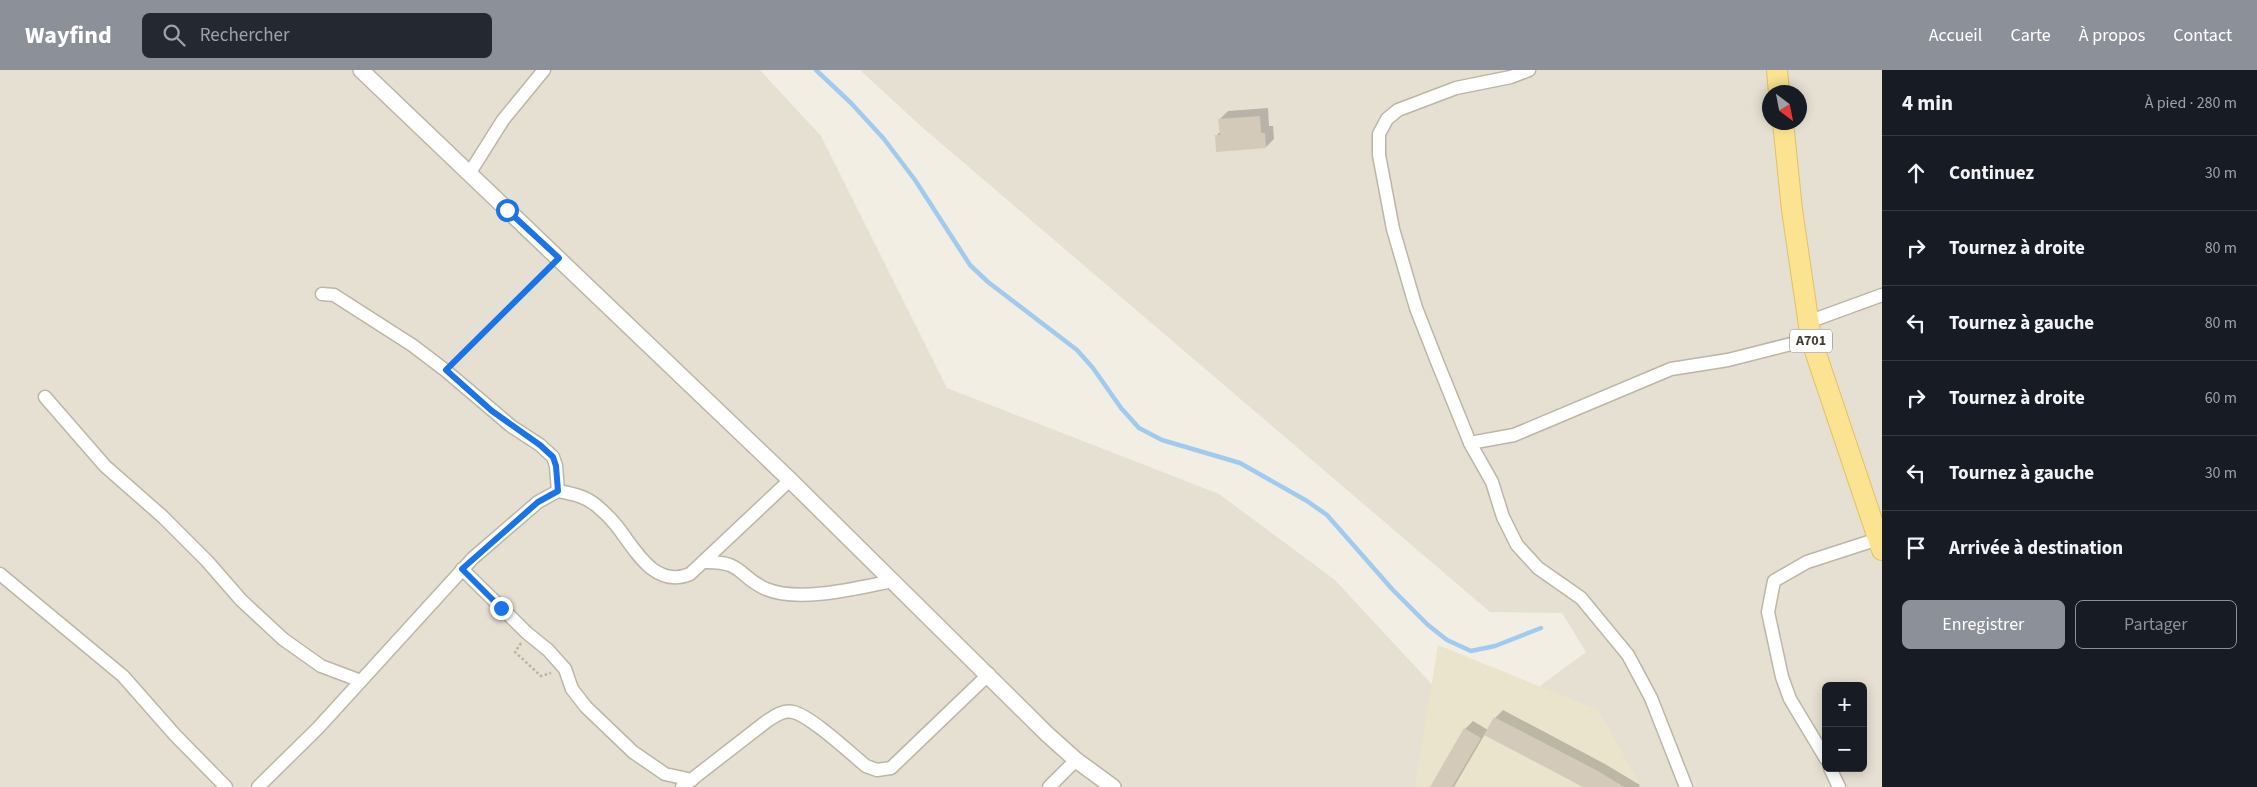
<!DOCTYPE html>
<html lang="fr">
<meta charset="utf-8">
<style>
body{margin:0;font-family:"Source Sans 3",sans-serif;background:#242831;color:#f1f3f6}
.controls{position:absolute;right:15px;bottom:15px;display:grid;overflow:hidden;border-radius:8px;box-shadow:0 2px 12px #0003}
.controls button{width:45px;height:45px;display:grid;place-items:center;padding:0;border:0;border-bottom:1px solid #363941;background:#171b24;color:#f1f3f6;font:25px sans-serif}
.compass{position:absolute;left:1762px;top:15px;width:45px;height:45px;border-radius:50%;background:#171b24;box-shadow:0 2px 12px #0003;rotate:148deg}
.stop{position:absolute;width:15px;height:15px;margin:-11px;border:4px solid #1a73e8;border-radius:50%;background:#fff}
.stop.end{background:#1a73e8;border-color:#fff;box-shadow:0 1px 5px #0008}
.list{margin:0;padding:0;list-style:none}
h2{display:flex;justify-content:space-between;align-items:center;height:65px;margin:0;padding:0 20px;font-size:21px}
h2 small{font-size:16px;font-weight:400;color:#9ea1a6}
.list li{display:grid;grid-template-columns:32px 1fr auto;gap:15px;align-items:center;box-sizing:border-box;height:75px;padding:0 20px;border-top:1px solid #363941}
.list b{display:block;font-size:19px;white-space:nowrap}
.list em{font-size:16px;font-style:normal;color:#9ea1a6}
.actions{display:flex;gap:10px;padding:15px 20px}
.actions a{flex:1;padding:11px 0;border:1px solid #8c9099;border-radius:8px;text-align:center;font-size:18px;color:#8c9099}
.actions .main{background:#8c9099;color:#fff}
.icon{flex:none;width:28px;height:28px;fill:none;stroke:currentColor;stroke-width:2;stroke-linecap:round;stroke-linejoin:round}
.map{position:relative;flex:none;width:1882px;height:717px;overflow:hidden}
header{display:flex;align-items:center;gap:30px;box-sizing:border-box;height:70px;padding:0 25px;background:#8c9099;color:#fff}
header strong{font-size:24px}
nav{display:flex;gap:28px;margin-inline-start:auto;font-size:18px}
.search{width:350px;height:45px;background:#242831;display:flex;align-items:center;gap:12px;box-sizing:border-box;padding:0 18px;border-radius:8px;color:#9ea1a6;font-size:19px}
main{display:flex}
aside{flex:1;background:#171b24}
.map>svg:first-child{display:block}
</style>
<header>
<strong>Wayfind</strong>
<div class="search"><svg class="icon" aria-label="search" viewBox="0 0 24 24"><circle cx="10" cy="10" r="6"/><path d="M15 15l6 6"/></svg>Rechercher</div>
<nav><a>Accueil</a><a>Carte</a><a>À propos</a><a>Contact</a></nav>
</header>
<main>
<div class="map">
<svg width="1882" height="717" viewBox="0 0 1882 717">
<rect width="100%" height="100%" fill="#f2eee4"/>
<path fill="#e5e0d2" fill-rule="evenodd" d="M0,0H760L821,66L947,318L1219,424L1335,510L1450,634L1525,627L1586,582L1562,543L1490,542L923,58L860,0H1882V717H0ZM1770,22H1800V52H1770ZM1826,616H1863V698H1826Z"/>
<path fill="#ebe4cd" d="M1438,575L1598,640L1641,717H1415Z"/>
<g fill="#0003">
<path d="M1268,38L1269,56H1273L1274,69L1266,77L1216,66L1221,61L1220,49L1228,41Z"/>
<path d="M1503,640L1605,694L1640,715L1639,717H1585L1485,664L1454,717H1431L1465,659L1473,651L1488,660L1496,647Z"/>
</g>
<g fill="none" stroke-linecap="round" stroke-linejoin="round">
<path stroke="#a0cbee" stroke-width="4.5" d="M816,0L851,33L884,69L915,110L970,195L988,212L1077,280L1093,298L1121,338L1139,358L1162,370L1240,393L1307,431L1327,445L1392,519L1428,555L1447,570L1471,581L1495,576L1541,558"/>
</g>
<g fill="#d3cab9">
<path d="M1260,46L1261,63H1265L1266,78L1216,82L1215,65H1220L1218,49Z"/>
<path d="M1494,647L1598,701L1624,717H1583L1484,665Z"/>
<path d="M1464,658L1481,668L1452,717H1430Z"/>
</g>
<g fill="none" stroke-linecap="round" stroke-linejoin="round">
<g stroke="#bdb6a6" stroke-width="15">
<g id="minor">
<path d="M1529,0L1511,7L1456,18L1398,40L1387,49L1379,64V85L1393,159L1416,238L1438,294L1470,373L1492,412L1503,447L1517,475L1538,498L1581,528L1628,585L1651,628L1686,717"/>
<path d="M469,104L503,50L544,0"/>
<path d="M322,224L334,225L412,275L445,300L511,356L540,375L553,387L556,396L558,421C573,424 585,426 597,436C604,442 611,449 616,455C635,479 654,519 690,504L790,410"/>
<path d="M1808,252L1882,225"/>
<path d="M45,327L105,396L163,447L207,491L241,530L283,569L321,596L361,611"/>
<path d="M1470,373L1514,365L1671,299L1728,290L1811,269"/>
<path d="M704,492C744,491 737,506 766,519C800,533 857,518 892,511"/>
<path d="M462,499L527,563L548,580L565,599L572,619L586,637L633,682L665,704L692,710"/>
<path d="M0,504L123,606L175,665L226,717"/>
<path d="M1826,689L1790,629L1782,607L1768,542L1774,511L1807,492L1878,469"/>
<path d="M1830,698L1839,717"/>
<path d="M258,717L318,658L473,488L538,432L558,421"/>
<path d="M682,717L767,651C775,646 783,640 793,642C811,646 850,683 866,696L877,700L891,698L989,604"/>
<path d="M1049,717L1076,690"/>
</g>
</g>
<g stroke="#bdb6a6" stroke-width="18">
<path id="tertiary" d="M361,0L790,410L1047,664L1076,690L1113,717"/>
</g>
<g stroke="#e1c162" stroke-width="22">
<g id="primary">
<path d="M1777,0L1779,22"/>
<path d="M1783,52L1792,140L1811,269L1882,480"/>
</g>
</g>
<g stroke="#beb298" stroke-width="2.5" stroke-dasharray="2.5 2.5" stroke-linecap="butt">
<path d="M454,292L549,197"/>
<path d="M521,573L515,582L541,606L551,603"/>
</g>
<use href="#minor" stroke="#fff" stroke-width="12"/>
<use href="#tertiary" stroke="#fff" stroke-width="15"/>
<use href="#primary" stroke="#fce392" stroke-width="20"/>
</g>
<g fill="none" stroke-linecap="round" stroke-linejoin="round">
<path stroke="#1a73e8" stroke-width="6" d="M501,538L462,499L538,432L558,421L556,396L553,387L540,375L492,341L446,300L559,188L507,140"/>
</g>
<g text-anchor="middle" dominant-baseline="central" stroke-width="5" stroke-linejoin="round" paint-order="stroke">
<rect fill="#fff" stroke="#7b7871" stroke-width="1" x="1790" y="259.5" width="42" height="23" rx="4"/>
<g font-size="14" font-weight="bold" fill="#433e34">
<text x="1811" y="271">A701</text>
</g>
</g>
</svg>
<div class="controls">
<button>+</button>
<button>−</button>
</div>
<svg class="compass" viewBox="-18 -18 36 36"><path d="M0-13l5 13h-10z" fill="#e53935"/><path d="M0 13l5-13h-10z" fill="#9ea1a6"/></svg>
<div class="stop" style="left:507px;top:140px"></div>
<div class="stop end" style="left:501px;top:538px"></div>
</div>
<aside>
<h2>4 min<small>À pied · 280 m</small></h2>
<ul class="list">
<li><svg class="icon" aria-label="ahead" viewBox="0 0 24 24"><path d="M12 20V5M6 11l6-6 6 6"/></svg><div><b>Continuez</b></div><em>30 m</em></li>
<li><svg class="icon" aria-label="right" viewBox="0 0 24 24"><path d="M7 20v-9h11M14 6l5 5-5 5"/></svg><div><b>Tournez à droite</b></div><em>80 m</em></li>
<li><svg class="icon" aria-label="left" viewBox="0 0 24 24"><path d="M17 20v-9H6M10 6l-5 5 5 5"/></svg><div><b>Tournez à gauche</b></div><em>80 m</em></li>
<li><svg class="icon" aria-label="right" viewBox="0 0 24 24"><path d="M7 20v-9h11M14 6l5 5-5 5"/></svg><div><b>Tournez à droite</b></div><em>60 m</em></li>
<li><svg class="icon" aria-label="left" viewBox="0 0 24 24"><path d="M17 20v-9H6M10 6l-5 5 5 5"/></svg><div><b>Tournez à gauche</b></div><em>30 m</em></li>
<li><svg class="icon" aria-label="arrive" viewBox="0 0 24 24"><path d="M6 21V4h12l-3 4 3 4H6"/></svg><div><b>Arrivée à destination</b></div></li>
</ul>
<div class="actions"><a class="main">Enregistrer</a><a>Partager</a></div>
</aside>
</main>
